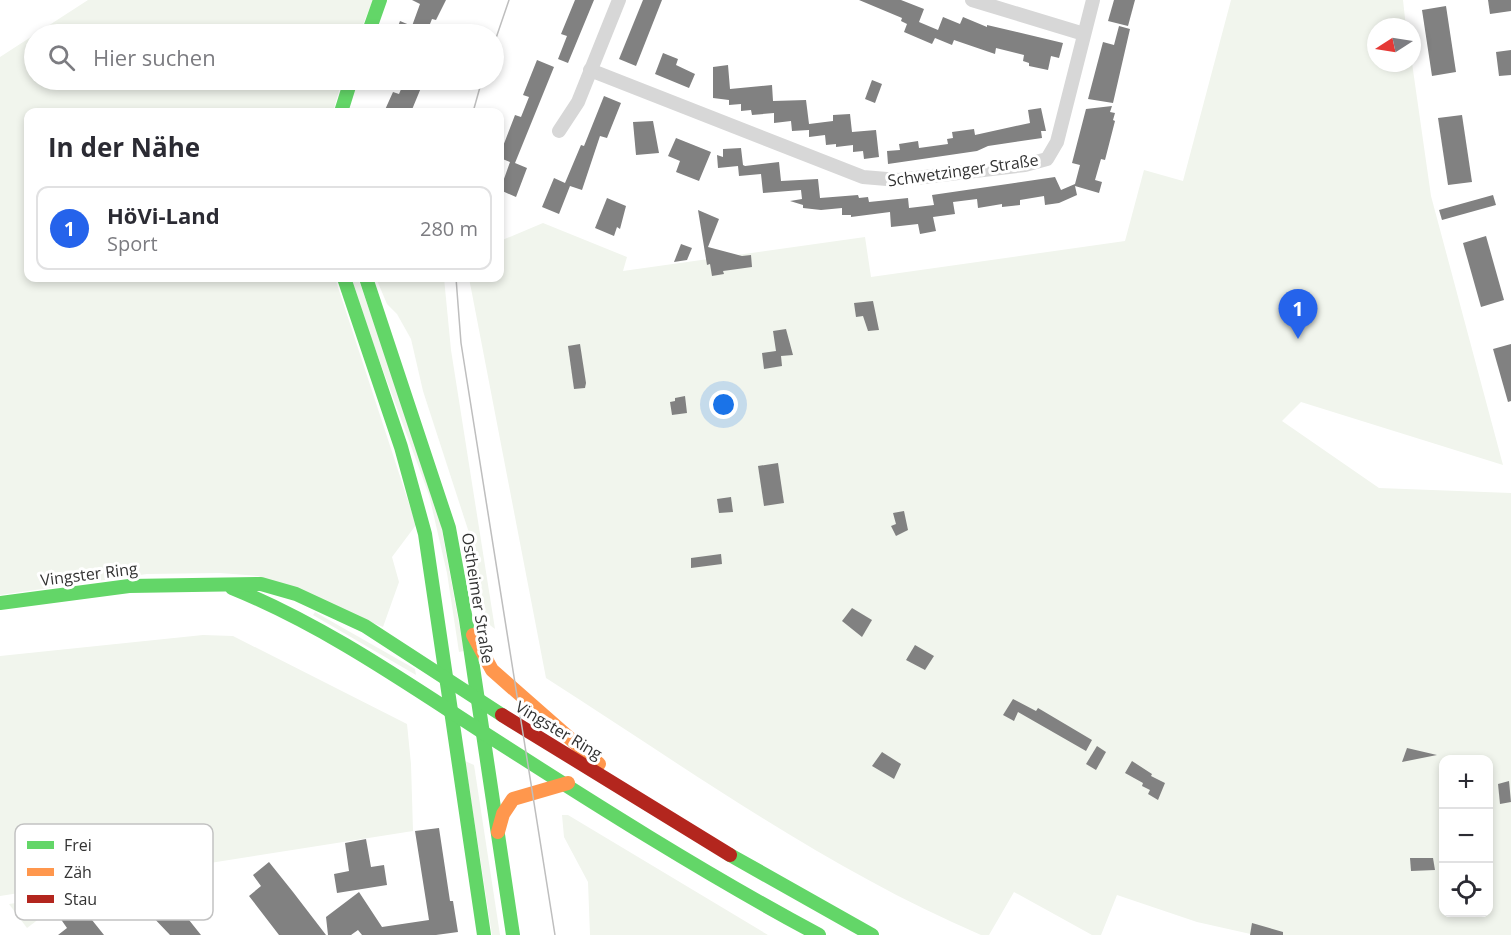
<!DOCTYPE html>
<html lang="de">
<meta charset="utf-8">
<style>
body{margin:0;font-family:"Open Sans",sans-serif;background:#f2f2f3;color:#2b2b33}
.controls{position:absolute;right:18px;bottom:18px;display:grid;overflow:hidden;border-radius:12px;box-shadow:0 3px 9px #0003}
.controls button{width:54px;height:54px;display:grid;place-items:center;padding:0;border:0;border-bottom:2px solid #e1e1e2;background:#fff;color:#2b2b33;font:30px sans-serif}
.compass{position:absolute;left:1367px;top:18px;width:54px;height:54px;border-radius:50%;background:#fff;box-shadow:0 3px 9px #0003;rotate:258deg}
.you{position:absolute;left:724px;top:405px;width:21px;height:21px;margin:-15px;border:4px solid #fff;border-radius:50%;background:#1a73e8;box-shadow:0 0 0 9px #1a73e833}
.badge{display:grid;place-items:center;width:39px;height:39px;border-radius:50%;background:#2563eb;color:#fff;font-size:20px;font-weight:700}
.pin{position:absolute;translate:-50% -50px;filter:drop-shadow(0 2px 3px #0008)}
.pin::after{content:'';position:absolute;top:32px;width:21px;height:18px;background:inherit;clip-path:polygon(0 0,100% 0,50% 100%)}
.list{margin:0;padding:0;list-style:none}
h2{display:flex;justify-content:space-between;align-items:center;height:78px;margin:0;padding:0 24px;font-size:26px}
h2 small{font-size:20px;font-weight:400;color:#7c7c81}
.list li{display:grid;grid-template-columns:39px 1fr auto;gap:18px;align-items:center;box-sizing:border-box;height:84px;margin:0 12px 12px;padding:0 12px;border:2px solid #e1e1e2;border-radius:12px}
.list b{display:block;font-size:22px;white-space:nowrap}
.list p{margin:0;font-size:20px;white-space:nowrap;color:#7c7c81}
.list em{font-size:20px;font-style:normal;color:#7c7c81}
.icon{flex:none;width:33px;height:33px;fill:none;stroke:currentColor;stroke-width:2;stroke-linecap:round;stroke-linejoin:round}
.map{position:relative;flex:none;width:1511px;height:935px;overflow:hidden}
.search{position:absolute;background:#fff;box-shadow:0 3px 9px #0003;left:24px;top:24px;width:480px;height:66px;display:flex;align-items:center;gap:15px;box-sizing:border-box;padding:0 21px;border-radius:33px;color:#7c7c81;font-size:22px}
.panel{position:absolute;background:#fff;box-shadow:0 3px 9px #0003;left:24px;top:108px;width:480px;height:174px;border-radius:12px}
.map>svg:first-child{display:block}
</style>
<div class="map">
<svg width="1511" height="935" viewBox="0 0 1511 935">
<rect width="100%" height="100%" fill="#fff"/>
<g fill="#f1f5ed" fill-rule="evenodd">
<path d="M88,0H373L359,34H34V80H342L333,112H28V278H335L416,525L392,557L399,582L383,627L258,576L220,573L147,574L0,595V57Z"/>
<path d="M1231,0H1403L1406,27H1376V63H1412L1431,196L1503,465L1301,402L1282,421L1379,488L1511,493V935H1255L1197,922L1117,895L1101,935H1092L1014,892L989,935H981C826,869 687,768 546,678L469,278H500V241L543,223L627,257L623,271L865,237L871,277L1125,241L1144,170L1183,181ZM1444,760H1488V912H1444Z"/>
<path d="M349,278H358L436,498L464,651L459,652L447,573L429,495Z"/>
<path d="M376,278H444L451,350L495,629L486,622L472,542L423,391L411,339L397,314L387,304Z"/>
<path d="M315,612L415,669L416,675L313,615Z"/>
<path d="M203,635L233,636L407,724L411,764L413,831L0,896V656Z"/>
<path d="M465,761L474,765L500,935H492Z"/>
<path d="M562,815H568L768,935H590L588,882L564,837Z"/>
<path d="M57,897L61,902L27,928L9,904Z"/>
</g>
<g fill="#818181">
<path d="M412,0H446L436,20L432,19L426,34L410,29L408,34H395L400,21L412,26L420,4Z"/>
<path d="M575,0H594L568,63L558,59L567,36L561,34Z"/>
<path d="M643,0H662L636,66L619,59Z"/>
<path d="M859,0H901L924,9L919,22L938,30L943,17L960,24L963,17L987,27V25L1063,43L1059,58L1051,56L1048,70L1029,66V63L1023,61L1024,55L996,48L995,54L954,40L952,45L935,38L932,44L904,32L907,24L901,21L902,18Z"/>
<path d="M1114,0H1135L1128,26L1108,21Z"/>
<path d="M1488,0H1511V11L1490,14Z"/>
<path d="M1446,6L1456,72L1432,76L1422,10Z"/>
<path d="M1119,26L1130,29L1113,103L1088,99L1103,42L1114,45Z"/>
<path d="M1511,50V75L1499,76L1496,52Z"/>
<path d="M663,53L678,59L676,65L695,74L689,88L655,74Z"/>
<path d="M537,60L554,67L515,163L527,168L516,197L500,190L510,162L500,158V154L515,115L521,117L529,97L523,95Z"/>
<path d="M728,65L730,89L772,85L773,101L806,100L809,124L833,121V115L850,114L852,132L876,130L879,157L864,159L863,151L853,152V145L836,147V144L826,145L825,135L809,137V130L792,131L791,121L774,123V113L752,115L751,110L741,111V104L729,105V100L713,98V67Z"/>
<path d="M405,80L423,83L411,112H384L393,92L399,94Z"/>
<path d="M872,80L882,84L875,103L865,99Z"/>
<path d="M604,96L621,103L607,138L600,136L582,190L570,186L559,214L542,207L554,178L565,183L581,145L584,146Z"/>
<path d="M1112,106L1110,112L1115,113L1113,120L1115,121L1105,160L1101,159L1095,180L1102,182L1099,193L1075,186L1077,195L1059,203L1045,205L1044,196L1020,200V205L1002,207V204L978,208L977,199L953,202L955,214L933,217L936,231L920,234L918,224L891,227L890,212L851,217V215H842V208L821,210L803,208V205L790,201L802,199L801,190L763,193L761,174L739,176L738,166L718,168L717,155L723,157V149L741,148L743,165L745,166L779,162L781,181L818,179L820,198L858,195L859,198L868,197L869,202L908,198L909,208L934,205L932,195L1055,177L1061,190L1075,184L1080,165L1072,163L1086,109Z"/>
<path d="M1041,108L1046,131H1041L1042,138L988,146L977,151L888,164L887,151L900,150L899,144L918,141L919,148L948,144L947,139L953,138L952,132L974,129L975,135L1030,123L1028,110Z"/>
<path d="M1462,115L1472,182L1448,185L1438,118Z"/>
<path d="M653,121L659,153L636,155L633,122Z"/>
<path d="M676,138L711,152L699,181L676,172L680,161L668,156Z"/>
<path d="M1493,195L1496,205L1442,220L1439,210Z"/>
<path d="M607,198L626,206L620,229L617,227L614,236L595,228Z"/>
<path d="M698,210L719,219L708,247L742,256L751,255L752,267L723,271L724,274L712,276L710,264L707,265Z"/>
<path d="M1486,236L1504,300L1481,307L1463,243Z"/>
<path d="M681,244L692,248L687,260L674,262Z"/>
<path d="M873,301L879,330L868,331L863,316L856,317L854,303Z"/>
<path d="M786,329L793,355L781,356L782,366L764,369L762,353L776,351L773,331Z"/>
<path d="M580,344L586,383L585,388L574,389L568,346Z"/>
<path d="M1511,344V401L1508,402L1493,349Z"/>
<path d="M685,396L687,413L672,415L670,402L675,401V398Z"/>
<path d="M778,463L784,503L764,506L758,466Z"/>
<path d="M731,497L733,512L719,513L717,499Z"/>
<path d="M904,511L908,530L896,536L891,526L896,524L893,513Z"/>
<path d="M721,554L722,564L691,568V558Z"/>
<path d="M852,608L872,620L862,637L842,621Z"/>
<path d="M915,645L934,656L925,670L906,660Z"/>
<path d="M1013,699L1036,711L1038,708L1092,740L1086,751L1018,712L1014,721L1003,715Z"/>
<path d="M1097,746L1106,752L1096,770L1086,764Z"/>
<path d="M1407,748L1437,755L1402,762Z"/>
<path d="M882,752L901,764L894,779L872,766Z"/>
<path d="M1132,761L1152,774L1151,776L1165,783L1158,800L1148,794L1150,790L1142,786L1143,783L1125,773Z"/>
<path d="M1509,781L1511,802L1500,804L1498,784Z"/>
<path d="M439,828L450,901H453L458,932L436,935H362L358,930L351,935H328L326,917L359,892L382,927L429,920L415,831Z"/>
<path d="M366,839L371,867L384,865L387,885L337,893L334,874L349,871L345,843Z"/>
<path d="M1410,858H1433L1435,870L1411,871Z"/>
<path d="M269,862L293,892L326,935H279L249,896L261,886L253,875Z"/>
<path d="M163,888L189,920L201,935H170L150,914L152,912L145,903Z"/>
<path d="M76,905H80L104,935H58L67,928L60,918Z"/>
<path d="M1252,923L1283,932V935H1250Z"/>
</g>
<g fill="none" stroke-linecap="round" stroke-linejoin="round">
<g stroke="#d7d7d7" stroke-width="14">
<path d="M972,0L1084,34"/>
<path d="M590,70L863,177L899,180L1025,165L1047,159L1057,142L1093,0"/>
<path d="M559,131L578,102L619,0"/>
</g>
<g stroke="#63d668" stroke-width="14">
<path d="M368,34L380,0"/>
<path d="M341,112L351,80"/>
<path d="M344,278L401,447L425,534L484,935"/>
<path d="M366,278L449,528L466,620L513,935"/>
<path d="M232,588C323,625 402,680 484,733C593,803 705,874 819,935"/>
<path d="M0,603L129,586L261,584L296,594L365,626L502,715"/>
<path d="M730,855L872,935"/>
</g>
<g stroke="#ff974d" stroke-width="14">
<path d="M473,635L492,670L599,764"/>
<path d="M498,832L503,814L513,799L568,783"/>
</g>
<path stroke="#b3261e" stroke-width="14" d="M502,715L730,855"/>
<g stroke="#bebebe" stroke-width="1.5">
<path d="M494,44L509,0"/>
<path d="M473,112L482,80"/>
<path d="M456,278L461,343L555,935"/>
</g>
</g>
<g text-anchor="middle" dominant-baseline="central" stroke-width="6" stroke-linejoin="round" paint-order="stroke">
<g font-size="16" fill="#333" stroke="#fff">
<text transform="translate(963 170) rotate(-8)">Schwetzinger Straße</text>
<text transform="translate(89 574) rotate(-7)">Vingster Ring</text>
<text transform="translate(478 598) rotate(81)">Ostheimer Straße</text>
<text transform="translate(559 730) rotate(31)">Vingster Ring</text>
</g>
</g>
<rect x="15" y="824" width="198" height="96" rx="9" fill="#fff" stroke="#c2c2c2" stroke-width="1.5"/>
<rect x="27" y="841" width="27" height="8" fill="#63d668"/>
<rect x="27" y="868" width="27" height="8" fill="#ff974d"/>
<rect x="27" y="895" width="27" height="8" fill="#b3261e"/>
<g font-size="16" fill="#333">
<text x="64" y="851">Frei</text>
<text x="64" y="878">Zäh</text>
<text x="64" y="905">Stau</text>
</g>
</svg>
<div class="controls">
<button>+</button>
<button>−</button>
<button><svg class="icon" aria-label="locate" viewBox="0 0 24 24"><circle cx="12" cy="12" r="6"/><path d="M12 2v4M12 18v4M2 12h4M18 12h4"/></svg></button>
</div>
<svg class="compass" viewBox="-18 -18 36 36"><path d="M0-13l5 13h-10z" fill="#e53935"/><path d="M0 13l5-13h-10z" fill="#7c7c81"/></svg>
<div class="you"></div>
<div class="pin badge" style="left:1298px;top:339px">1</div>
<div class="search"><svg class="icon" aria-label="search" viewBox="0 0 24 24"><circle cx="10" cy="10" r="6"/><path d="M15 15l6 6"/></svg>Hier suchen</div>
<section class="panel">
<h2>In der Nähe<small></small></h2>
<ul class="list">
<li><span class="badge">1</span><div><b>HöVi-Land</b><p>Sport</p></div><em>280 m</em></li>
</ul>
</section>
</div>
